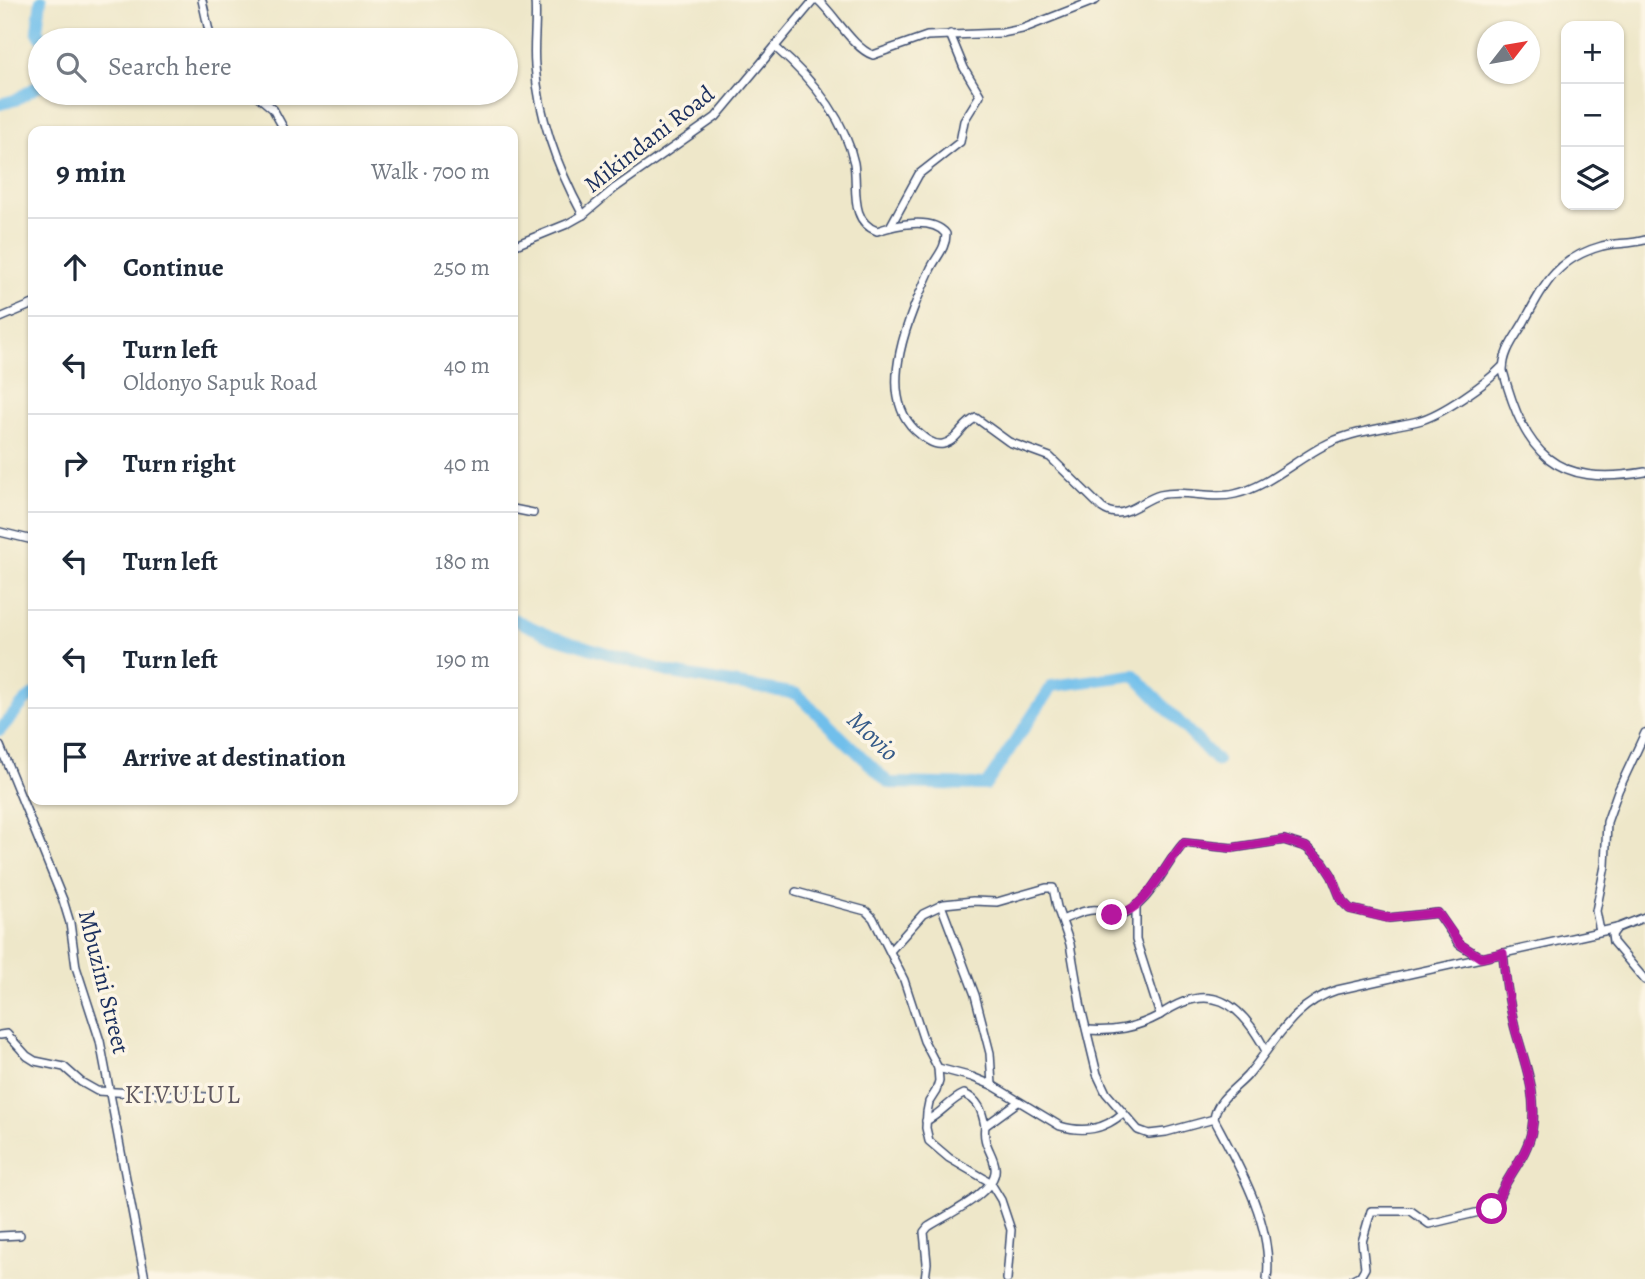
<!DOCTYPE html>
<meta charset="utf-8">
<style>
body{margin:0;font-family:Alegreya,serif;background:#f2f2f3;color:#1f2937}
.controls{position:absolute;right:21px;top:21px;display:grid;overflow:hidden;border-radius:14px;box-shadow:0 2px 5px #0004}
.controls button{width:63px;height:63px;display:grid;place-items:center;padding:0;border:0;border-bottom:2px solid #e0e1e3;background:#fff;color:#1f2937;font:35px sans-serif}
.compass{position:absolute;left:1477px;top:21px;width:63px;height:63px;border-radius:50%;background:#fff;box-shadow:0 2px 5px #0004;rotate:59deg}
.stop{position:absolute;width:21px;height:21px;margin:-16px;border:5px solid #b5179e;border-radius:50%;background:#fff}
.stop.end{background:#b5179e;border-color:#fff;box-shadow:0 2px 7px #0008}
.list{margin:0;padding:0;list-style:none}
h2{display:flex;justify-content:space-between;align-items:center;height:91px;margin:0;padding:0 28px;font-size:30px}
h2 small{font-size:23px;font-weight:400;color:#747a83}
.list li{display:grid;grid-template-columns:46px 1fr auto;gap:21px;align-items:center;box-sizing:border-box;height:98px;padding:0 28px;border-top:2px solid #e0e1e3}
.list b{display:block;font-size:26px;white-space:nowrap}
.list p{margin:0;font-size:23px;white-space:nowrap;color:#747a83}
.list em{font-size:23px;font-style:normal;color:#747a83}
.icon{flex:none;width:38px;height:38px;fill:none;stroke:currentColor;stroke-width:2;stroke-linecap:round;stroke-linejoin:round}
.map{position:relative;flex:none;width:1645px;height:1279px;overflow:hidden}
.search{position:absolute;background:#fff;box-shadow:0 2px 5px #0004;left:28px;top:28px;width:490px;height:77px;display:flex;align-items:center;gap:18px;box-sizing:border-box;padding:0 24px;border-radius:38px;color:#747a83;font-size:26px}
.panel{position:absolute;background:#fff;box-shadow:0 2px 5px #0004;left:28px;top:126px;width:490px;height:679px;border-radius:14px}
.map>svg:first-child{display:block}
</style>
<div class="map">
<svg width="1645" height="1279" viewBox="0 0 1645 1279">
<rect width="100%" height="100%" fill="#fcf5e5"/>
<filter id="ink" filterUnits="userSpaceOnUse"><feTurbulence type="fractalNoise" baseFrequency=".0143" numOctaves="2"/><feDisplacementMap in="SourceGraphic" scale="14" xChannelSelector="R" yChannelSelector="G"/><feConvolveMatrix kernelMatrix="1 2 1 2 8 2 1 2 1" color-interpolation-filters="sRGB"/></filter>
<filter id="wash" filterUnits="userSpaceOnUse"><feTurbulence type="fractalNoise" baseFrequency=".00686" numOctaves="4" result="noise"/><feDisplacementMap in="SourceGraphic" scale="28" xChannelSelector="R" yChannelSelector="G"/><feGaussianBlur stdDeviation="1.57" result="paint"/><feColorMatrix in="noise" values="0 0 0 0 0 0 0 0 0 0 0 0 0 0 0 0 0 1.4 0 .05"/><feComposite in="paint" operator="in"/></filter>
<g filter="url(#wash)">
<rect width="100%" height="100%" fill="#eee7c9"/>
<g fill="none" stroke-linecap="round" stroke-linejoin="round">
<g stroke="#71bfeb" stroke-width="12">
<path d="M41,0L37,30L42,40"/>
<path d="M0,104L15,100L40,85"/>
<path d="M513,619L553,637L672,673L797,694L889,783L986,785L1052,686L1134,675L1217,761"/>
<path d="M0,730L25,701L33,695"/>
</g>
</g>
</g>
<g filter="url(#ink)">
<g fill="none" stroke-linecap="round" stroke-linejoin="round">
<g stroke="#3b4b6e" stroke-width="10">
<g id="minor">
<path d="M202,0L211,40"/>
<path d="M535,0C537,22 533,44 535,66C539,119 558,169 583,215"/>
<path d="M818,0C834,14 854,49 873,55L927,36L1002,33L1022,29L1096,0"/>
<path d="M775,47C811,78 844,116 854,163C858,188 849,221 877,231C895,225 932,216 946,234C946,248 937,256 931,268C912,310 874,391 915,430C922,436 932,446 943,444C958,441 963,423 976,418L1009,442L1050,457L1102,508C1123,523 1140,500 1160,495C1185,489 1211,500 1235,494C1270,486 1297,458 1329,443C1356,430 1389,428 1418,421C1441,415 1486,384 1503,366"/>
<path d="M254,93L273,109L285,131"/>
<path d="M890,227L919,174L960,142L964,121L980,95L964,68L950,34"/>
<path d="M1645,240C1631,244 1616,243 1602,246C1557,258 1544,285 1524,322C1515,338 1503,351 1503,371C1525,453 1554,488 1645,472"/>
<path d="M513,246L567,224L583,215L615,188L716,117L814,0"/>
<path d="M0,318L33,304"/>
<path d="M513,509L533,513"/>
<path d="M0,532L33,540"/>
<path d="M0,746L63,900L70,923L76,967L100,1041L145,1279"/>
<path d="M796,892L866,911L873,918L904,980L924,1041L938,1068L939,1081L936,1091L929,1102L927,1112L926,1128L929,1141L949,1158L990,1182L1001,1200L1011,1230L1007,1279"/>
<path d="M941,905L975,995L990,1053L992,1085"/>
<path d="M1062,920C1072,916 1087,908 1098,910C1105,911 1111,917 1119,915C1148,909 1165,863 1184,843L1232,848L1284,840L1306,847L1323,862L1332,876L1342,901L1350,909L1389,918L1438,913L1459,944L1480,957"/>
<path d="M1617,928L1612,935L1613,942L1645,980"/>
<path d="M1600,931L1596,911L1605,866L1607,822L1618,791L1645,733"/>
<path d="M891,950L923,914L944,904L973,901L997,902L1046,888H1053L1057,907L1070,944L1081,1008L1097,1074L1106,1093L1138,1130L1149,1134L1166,1132L1214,1119"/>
<path d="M1160,1015C1210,980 1240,1002 1265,1049"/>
<path d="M1087,1030C1114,1032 1136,1028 1160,1015L1136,940V905"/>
<path d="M0,1035L7,1034L27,1056L35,1061L64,1067L81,1082L97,1091L207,1097"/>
<path d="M938,1068L972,1077L992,1085L1060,1126C1084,1133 1104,1130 1123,1113"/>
<path d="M926,1121C941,1114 950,1100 964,1094C979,1100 982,1111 985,1126"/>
<path d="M0,1236L20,1235"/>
<path d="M925,1279L927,1263L924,1232L928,1227C944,1216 999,1192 995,1167C993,1152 982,1145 985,1126L1018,1102"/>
<path d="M1267,1279C1274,1226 1238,1164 1214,1119C1216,1100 1235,1089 1247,1076C1275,1043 1292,1004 1337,990L1617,928L1645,917"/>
<path d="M1353,1279L1361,1275L1365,1268L1362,1242L1371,1211H1411L1429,1224L1492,1209L1495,1207C1503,1179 1527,1159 1532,1129C1538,1094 1524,1061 1515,1028C1509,1003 1505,978 1503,953"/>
</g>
</g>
<use href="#minor" stroke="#fff" stroke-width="7"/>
</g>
</g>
<g fill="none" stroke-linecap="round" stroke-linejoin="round" filter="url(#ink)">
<path stroke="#b5179e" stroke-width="9" d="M1112,915C1145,915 1164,864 1184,843L1232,848L1284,840L1306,847L1323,862L1332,876L1342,901L1350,909L1388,918L1438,913L1460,944L1481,958L1503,953C1505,978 1509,1003 1515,1028C1524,1061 1538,1095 1532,1129C1527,1159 1503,1179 1495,1207L1492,1209"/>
</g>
<g text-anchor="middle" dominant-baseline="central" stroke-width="7" stroke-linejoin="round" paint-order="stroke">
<g font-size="24" fill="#1b2f5e" stroke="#fcf5e5">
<text transform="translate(649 139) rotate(-38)">Mikindani Road</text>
<text transform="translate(104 982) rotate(76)">Mbuzini Street</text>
</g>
<g font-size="26" font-style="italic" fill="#355a88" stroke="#fcf5e5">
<text transform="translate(873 736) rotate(44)">Movio</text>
</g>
<g font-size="26" letter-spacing="2" fill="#5f5860" stroke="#fcf5e5">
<text x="183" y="1094">KIVULUL</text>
</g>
</g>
</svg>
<div class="controls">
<button>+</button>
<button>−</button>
<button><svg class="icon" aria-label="layers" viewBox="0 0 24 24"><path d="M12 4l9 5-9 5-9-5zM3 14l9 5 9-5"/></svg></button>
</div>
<svg class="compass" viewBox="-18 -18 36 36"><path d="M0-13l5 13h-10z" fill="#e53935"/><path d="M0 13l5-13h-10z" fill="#747a83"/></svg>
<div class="stop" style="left:1492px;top:1209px"></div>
<div class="stop end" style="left:1112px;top:915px"></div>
<div class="search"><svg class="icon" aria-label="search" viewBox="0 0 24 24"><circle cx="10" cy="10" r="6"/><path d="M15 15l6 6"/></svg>Search here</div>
<section class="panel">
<h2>9 min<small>Walk · 700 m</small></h2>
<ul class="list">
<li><svg class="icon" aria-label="ahead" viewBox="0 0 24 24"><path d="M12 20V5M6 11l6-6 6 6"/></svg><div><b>Continue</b></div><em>250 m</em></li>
<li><svg class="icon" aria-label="left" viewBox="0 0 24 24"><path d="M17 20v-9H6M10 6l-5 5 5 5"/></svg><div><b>Turn left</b><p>Oldonyo Sapuk Road</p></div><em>40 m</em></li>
<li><svg class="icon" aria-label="right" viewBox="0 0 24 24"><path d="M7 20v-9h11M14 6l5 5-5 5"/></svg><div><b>Turn right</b></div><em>40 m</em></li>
<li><svg class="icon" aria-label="left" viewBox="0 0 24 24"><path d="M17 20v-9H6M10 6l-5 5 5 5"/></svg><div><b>Turn left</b></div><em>180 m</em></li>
<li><svg class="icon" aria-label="left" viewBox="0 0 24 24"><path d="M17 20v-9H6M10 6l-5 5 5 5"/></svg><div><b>Turn left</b></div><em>190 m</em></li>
<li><svg class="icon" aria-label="arrive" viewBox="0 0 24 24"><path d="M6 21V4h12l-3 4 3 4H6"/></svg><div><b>Arrive at destination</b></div></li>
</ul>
</section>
</div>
